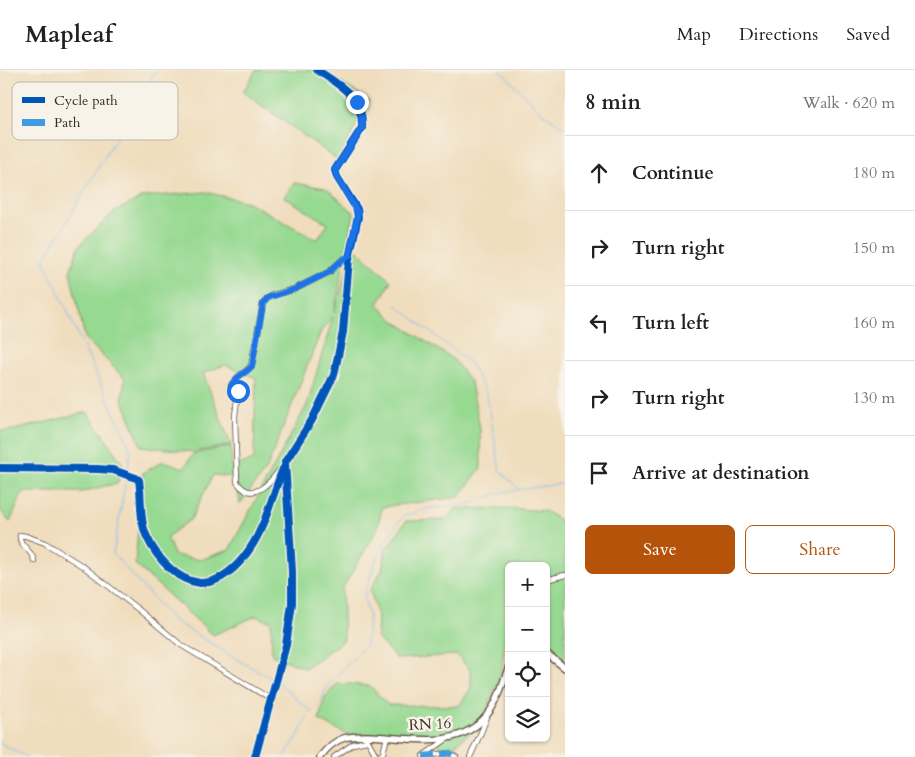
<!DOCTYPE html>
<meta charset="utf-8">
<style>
body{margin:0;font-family:Cardo,serif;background:#f2f2f2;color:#202124}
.controls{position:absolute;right:15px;bottom:15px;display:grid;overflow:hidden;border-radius:8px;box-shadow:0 1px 4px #0004}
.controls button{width:45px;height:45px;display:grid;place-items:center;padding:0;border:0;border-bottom:1px solid #e0e0e0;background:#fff;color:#202124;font:25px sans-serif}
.stop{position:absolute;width:15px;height:15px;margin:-11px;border:4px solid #1a73e8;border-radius:50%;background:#fff}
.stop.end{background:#1a73e8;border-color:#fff;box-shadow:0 1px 5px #0008}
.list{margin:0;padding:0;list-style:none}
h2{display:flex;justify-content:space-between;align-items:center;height:65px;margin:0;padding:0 20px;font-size:21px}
h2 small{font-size:16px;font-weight:400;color:#757577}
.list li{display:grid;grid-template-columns:32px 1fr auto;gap:15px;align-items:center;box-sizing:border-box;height:75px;padding:0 20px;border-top:1px solid #e0e0e0}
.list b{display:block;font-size:19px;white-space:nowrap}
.list em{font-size:16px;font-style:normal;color:#757577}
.actions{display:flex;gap:10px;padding:15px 20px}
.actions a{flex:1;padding:11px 0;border:1px solid #b45309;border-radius:8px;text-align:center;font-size:18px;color:#b45309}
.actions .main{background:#b45309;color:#fff}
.icon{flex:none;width:28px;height:28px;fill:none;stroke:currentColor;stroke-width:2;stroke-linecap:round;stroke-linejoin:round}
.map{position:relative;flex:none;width:565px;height:687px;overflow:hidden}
header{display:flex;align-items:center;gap:30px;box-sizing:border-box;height:70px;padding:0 25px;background:#fff;border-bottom:1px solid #e0e0e0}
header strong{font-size:24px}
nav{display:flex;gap:28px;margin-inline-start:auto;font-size:18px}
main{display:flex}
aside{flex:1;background:#fff}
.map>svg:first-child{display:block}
</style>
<header>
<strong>Mapleaf</strong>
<nav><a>Map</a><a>Directions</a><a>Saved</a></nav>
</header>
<main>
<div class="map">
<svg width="565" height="687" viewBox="0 0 565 687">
<rect width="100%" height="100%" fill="#f7f3e8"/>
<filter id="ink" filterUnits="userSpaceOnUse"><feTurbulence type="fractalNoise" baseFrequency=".02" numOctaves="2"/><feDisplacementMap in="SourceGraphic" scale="10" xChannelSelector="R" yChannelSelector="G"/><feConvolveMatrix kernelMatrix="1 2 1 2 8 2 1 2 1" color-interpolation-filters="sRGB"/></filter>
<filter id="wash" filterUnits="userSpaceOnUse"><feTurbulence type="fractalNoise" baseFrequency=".0096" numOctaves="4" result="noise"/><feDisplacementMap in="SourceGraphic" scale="20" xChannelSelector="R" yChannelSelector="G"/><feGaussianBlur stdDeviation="1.12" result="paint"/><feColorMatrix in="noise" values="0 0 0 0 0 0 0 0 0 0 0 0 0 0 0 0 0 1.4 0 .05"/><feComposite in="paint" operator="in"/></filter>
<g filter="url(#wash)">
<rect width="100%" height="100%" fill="#f0ddbd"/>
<g fill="#96d991" stroke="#688258">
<path d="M256,0H320L369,30L338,90L243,22Z"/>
<path d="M294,113L326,118L354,143L334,243L354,177L391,211L378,234L393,250L454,290L471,313L480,359L481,398L459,427L382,437L377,460L342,519L344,570L305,598L272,585L271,552L256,546L213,565L135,494L143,403L163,391L184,398L193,384L231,376L232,407L213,405L191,449L167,467L174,485L200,490L229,480L307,335L333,247L321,261L267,398L240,434L234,396L254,390L256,308L225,295L203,303L231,375L194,382L141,376L122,328L125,309L85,268L70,202L79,176L113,143L143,127L205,122L248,132L317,170L328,154L284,127Z"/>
<path d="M87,342L122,393L118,413L81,422H23L10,452L0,440V361L14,360Z"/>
<path d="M509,438L545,441L565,453V602L546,576V496H509V569L505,571L501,604L480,655L446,682L427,663L348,665L319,650L325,627L338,613L370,616L388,635L459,636L471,618L470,600L457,585L397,589L377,568L378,547L370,520L382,500L386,479L406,451L446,450L455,439Z"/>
</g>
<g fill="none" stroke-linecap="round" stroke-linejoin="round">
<g stroke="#7dbbf1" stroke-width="1">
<path d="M156,0L44,190L131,380L113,484L173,550L245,594L274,609"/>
<path d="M500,0L541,42L565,58"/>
<path d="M396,235L470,293L487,325L500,401L518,418"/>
<path d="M277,611L311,642"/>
<path d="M0,673L27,687"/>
<path d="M284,687L297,668L308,645L320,634L327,616L366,575L369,547L364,526L375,493L385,472L403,446L429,438L462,436L503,422L565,413"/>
</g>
</g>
</g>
<g filter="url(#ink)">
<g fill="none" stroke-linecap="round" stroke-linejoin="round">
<g stroke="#564536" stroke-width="6">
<g id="minor">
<path d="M0,398L98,399L113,400L136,408L139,410C142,429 139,450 147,467C171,517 216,529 249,480C266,455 273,423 284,395"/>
<path d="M280,399C270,413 252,434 237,412L235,346L238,321L231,316C235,306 245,304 251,296L263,234L267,229L273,225L295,219L329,202L342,190L349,187"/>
<path d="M34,491C33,480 18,476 20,465L26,466L45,473L84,497L139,540L181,575L272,630"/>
<path d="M546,510L565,505"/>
<path d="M367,669L377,687"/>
<path d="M424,685L447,669"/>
<path d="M423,686L449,683L456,687"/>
<path d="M255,687L286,575L292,534V501L285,392L312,350L334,305L343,262L349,189L358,147L357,139L337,107L335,100L362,58C364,27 339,15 317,0"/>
<path d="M334,687L353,674L367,671"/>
<path d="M379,687L383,683L387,667"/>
<path d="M470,687L482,660L487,647"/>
</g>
</g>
<g stroke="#564536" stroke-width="8">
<g id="major">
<path d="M546,583L565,598"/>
<path d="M320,687C326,679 334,671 344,668C351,666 359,666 367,666C407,667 458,682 487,645C498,632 503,612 509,596"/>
</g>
</g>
<use href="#minor" stroke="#fff" stroke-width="4.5"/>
<use href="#major" stroke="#fff" stroke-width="5.5"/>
<path stroke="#3f9ce0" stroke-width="6" stroke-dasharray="12 6" stroke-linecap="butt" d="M423,686L449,683L456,687"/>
<g stroke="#f7f3e8" stroke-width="11">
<g id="cycleway">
<path d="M0,398L98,399L113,400L136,408L139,410C142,429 139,450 147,467C156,487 177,511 200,513C220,514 239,495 249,480C266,456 272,425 283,399"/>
<path d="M255,687L286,575L292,534V501L285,392L312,350L334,305L343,262L349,189L358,147L357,139L337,107L335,100L362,58C364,27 339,15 317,0"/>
</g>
</g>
<use href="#cycleway" stroke="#0057b8" stroke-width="8"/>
</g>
</g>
<g fill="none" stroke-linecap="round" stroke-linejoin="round" filter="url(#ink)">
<path stroke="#1a73e8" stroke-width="6" d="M238,321L231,316C235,306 245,304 252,296L263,234L267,228L273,226L295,219L329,202L342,190L349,186L358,143L337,107L335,100L362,58V50L357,32"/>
</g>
<g text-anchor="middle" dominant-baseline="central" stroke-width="5" stroke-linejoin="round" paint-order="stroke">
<g font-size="15" fill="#3b2a1e" stroke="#f7f3e8">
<text transform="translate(430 654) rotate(-3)">RN 16</text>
</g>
</g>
<rect x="12" y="12" width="166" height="58" rx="8" fill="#f7f3e8" stroke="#bfb7ab" stroke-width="1"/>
<rect x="22" y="27" width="23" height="6" fill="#0057b8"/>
<rect x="22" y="49" width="23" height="7" fill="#3f9ce0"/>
<g font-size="14" fill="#3b2a1e">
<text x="54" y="35">Cycle path</text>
<text x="54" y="57">Path</text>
</g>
</svg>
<div class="controls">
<button>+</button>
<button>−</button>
<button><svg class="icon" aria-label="locate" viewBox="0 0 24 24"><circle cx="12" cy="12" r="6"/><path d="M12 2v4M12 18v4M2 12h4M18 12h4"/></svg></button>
<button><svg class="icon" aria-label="layers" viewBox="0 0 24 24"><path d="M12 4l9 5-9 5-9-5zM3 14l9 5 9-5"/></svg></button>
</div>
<div class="stop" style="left:238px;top:321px"></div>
<div class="stop end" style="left:357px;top:32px"></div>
</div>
<aside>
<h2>8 min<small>Walk · 620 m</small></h2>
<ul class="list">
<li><svg class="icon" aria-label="ahead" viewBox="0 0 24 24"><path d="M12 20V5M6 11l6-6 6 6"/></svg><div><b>Continue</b></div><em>180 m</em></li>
<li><svg class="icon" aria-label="right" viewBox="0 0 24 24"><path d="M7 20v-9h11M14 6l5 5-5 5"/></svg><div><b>Turn right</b></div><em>150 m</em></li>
<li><svg class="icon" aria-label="left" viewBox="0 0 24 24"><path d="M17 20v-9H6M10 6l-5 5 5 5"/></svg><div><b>Turn left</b></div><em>160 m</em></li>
<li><svg class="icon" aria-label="right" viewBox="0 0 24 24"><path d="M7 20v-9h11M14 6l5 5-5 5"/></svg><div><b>Turn right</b></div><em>130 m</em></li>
<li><svg class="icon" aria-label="arrive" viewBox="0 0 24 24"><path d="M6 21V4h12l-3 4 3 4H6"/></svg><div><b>Arrive at destination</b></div></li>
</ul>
<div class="actions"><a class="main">Save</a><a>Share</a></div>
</aside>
</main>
